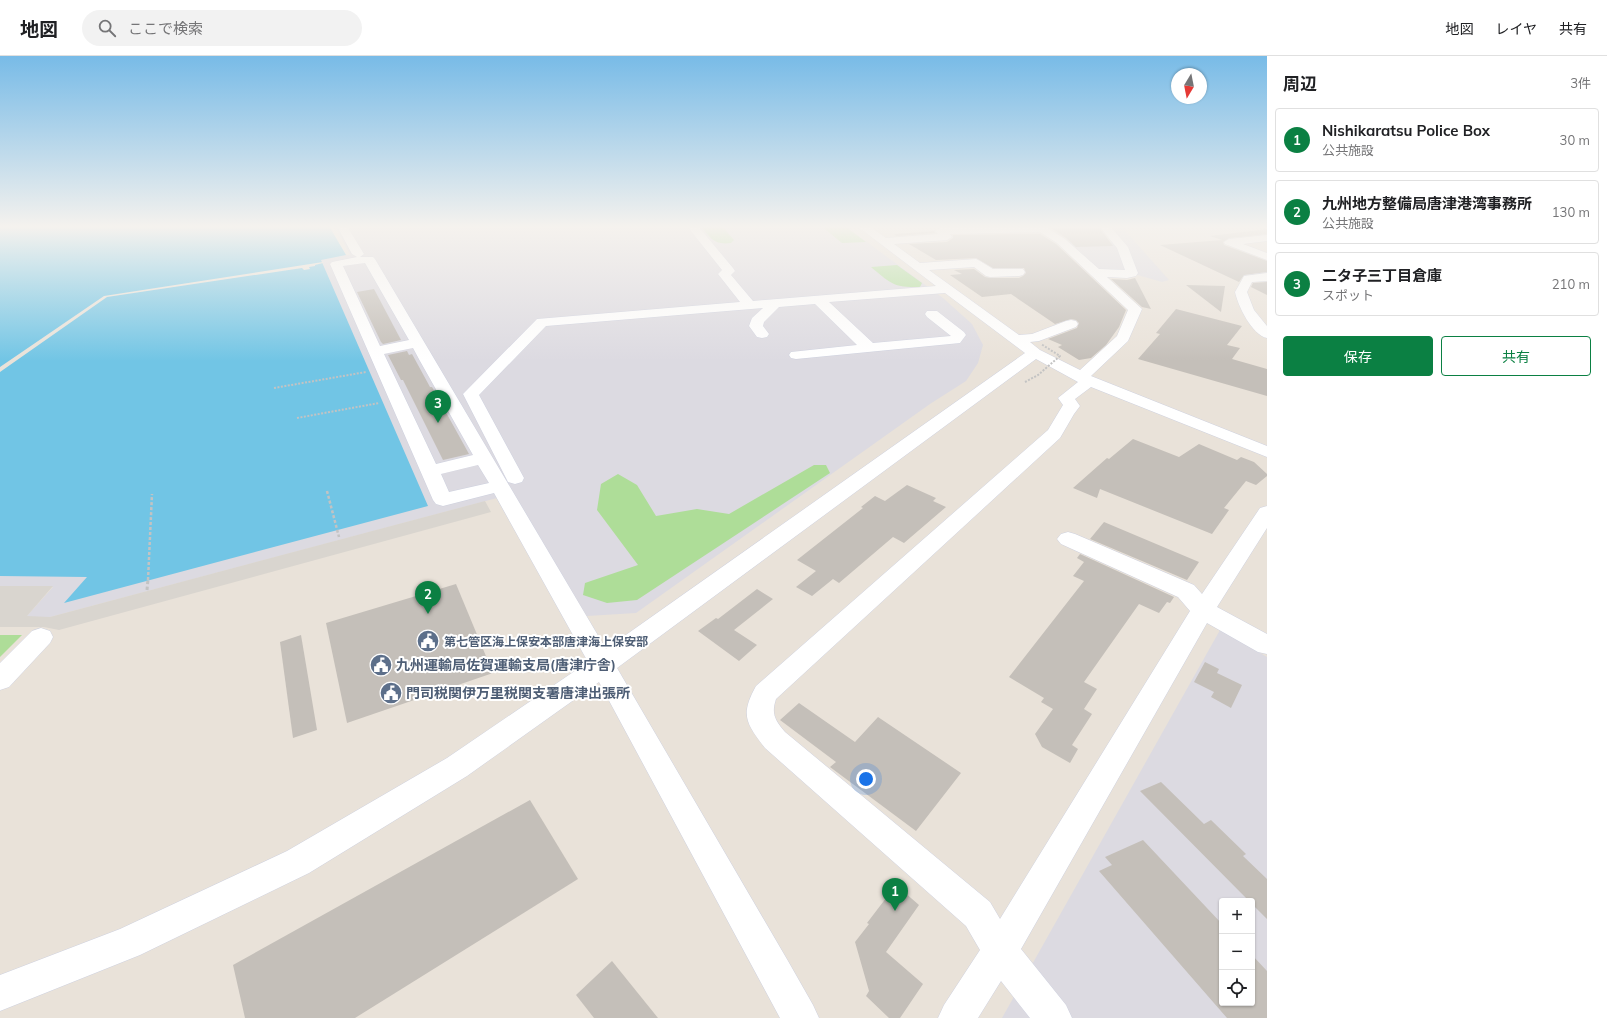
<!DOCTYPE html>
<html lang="ja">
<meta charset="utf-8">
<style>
body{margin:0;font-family:Mulish,"Noto Sans JP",sans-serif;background:#f2f2f2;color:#202124}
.controls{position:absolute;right:12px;bottom:12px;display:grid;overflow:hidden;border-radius:4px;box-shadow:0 1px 3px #0004}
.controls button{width:36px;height:36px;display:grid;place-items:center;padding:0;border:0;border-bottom:1px solid #e0e0e0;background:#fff;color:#202124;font:20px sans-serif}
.compass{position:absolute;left:1171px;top:12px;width:36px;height:36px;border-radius:50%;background:#fff;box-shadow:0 1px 3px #0004;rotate:190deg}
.you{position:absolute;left:866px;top:723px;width:14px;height:14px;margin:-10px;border:3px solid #fff;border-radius:50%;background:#1a73e8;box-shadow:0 0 0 6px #1a73e833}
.badge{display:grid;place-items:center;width:26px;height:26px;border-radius:50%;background:#0b8043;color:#fff;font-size:13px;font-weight:700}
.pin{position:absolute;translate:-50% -33px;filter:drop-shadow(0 1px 2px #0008)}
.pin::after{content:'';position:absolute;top:21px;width:14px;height:12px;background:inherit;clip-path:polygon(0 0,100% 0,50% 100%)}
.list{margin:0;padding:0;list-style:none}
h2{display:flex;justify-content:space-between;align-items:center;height:52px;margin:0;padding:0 16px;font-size:17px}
h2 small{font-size:13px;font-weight:400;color:#757577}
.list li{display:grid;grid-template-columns:26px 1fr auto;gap:12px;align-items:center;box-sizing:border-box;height:64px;margin:0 8px 8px;padding:0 8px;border:1px solid #e0e0e0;border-radius:4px}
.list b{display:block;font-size:15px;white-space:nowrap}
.list p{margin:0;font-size:13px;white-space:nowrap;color:#757577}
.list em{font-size:13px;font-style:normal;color:#757577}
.actions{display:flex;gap:8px;padding:12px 16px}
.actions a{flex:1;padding:9px 0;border:1px solid #0b8043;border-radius:4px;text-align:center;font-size:14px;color:#0b8043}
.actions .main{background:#0b8043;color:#fff}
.icon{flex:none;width:22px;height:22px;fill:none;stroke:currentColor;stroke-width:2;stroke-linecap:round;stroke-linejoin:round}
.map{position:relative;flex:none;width:1267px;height:962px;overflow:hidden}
header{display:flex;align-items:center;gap:24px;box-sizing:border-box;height:56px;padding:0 20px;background:#fff;border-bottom:1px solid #e0e0e0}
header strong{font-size:19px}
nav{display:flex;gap:22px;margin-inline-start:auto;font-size:14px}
.search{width:280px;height:36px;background:#f2f2f2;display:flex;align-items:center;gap:10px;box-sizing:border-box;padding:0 14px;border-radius:22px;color:#757577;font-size:15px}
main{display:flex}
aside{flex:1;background:#fff}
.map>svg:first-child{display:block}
</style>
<header>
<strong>地図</strong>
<div class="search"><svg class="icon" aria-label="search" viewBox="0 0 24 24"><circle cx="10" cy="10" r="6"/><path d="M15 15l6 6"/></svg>ここで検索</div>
<nav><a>地図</a><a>レイヤ</a><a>共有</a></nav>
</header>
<main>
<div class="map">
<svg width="1267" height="962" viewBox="0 0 1267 962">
<rect width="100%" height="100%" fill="#e9e2d9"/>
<g fill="#dcdae1" fill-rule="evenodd">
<path d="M329,170L346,199H350L335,170H845L943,242L972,268L983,289L978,307L966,325L930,348L636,557L587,560L512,438L50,561H26L53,531L0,530V311Z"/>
<path d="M1098,170H1121L1169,224L1162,226L1127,216L1099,214L1067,186H1113Z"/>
<path d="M1220,574L1267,601V962H1002ZM1222,845H1252V947H1222Z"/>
</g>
<g fill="#aedd98">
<path d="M701,170H722L734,184L731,187C714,189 711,183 701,170Z"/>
<path d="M821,170H845L866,186L842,187Z"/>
<path d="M897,209L922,227L920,231C894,232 890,227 871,211Z"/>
<path d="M814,409H826L830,417L637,544L607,547L583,539L585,527L638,509L597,454L601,428L618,418L637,429L656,460L697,453L729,458Z"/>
<path d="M0,579H22L0,601Z"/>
</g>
<path fill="#d9d5cf" d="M485,445L491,456L59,574L44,571H0V530H53L27,560L50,561Z"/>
<path fill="#71c5e5" d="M0,170H329L346,199L321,204L428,450L64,547L87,521L0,520Z"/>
<path fill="#e9e2d9" d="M323,206V207L315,209V210L309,211L310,213L304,214L302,212L107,241L0,316V311L104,240Z"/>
<g fill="#c4bfb9">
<path d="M1048,170H1098L1113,190L1076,191L1066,182Z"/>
<path d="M1267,173V178L1229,182L1223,186L1224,189L1267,205V216L1244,219L1239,226L1160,189L1222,184L1210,180Z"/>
<path d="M934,175L935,177L896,180L894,178Z"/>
<path d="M1040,178L1056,188L1126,254L1119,271L1106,289L1091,302L1079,304L1058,291L1062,289L1048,283L1077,272L1079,267L1076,264L1071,263L1055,268L1011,238L982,241L950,219L962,218L954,214L974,213L985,221L990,222H1019L1023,220L1026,217L1024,212H993L976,202L936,204L909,188L947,186L953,182V179Z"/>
<path d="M1135,222L1151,253L1142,251L1111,223L1127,224Z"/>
<path d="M1267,226V239L1251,231L1253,227Z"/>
<path d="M1186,229L1225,230L1221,256Z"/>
<path d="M374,233L401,284L383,288L381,286L357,236Z"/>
<path d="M1176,253L1242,270L1227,289L1240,292L1232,303L1267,313V340L1138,303L1160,278L1156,277Z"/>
<path d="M407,295L409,299L412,298L430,331H432L469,398L443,404L403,324H401L388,299Z"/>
<path d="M1133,383L1179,401L1199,388L1237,404L1241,401L1254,406L1267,418V420L1256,429L1246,425L1224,452L1229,454L1212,478L1100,433L1097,442L1073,432L1107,402L1109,403Z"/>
<path d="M907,429L936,442L933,445L946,451L904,487L893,481L839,527L833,523L812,540L796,531L816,515L797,504L863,452L861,451L875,440L885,445Z"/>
<path d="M1104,466L1199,506L1187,524L1090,483Z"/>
<path d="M1080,498L1174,541L1170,547L1167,546L1159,557L1139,548L1084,626L1097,633L1084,653L1092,658L1072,689L1078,693L1070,707L1042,691L1035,678L1053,653L1041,646L1044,642L1009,621L1084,525L1073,520L1084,506L1077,502Z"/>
<path d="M456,528L493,617L347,667L326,567Z"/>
<path d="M757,533L773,543L734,574L757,589L739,605L698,575L716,562L718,563Z"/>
<path d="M301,579L317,674L293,682L280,586Z"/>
<path d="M1205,606L1219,613L1217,617L1242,629L1231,652L1211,641L1214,636L1194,626Z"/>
<path d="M799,647L855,686L878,661L961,717L916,775L830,711L836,706L780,664Z"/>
<path d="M1161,726L1204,768L1211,764L1246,798L1243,800L1267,823V863L1252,848V845H1249L1140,735Z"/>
<path d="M530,744L578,823L355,962H245L233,909Z"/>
<path d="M1143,784L1222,868V947H1252V899L1267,915V962H1227L1099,815L1112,809L1105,801Z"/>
<path d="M896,829L919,849L886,896L923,928L900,962H889L866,940L869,935L855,886L869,868L867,867Z"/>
<path d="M612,905L658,962H594L576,939Z"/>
</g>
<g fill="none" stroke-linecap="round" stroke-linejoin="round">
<g stroke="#ced1df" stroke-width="1">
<g id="minor">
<path d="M337,170H347L364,198L360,201H373L375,203L606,593L1025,297L945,237L829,246L873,287L951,280L927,261L925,258L927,255H937L964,276L966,279L960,287L796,303L791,302L789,299L791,296L857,289L815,248L779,251L764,266L763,270L769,278L767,281L762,282L757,281L749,270L752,262L763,252L546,270L479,339L524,422L522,426L515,428L508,426L506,422L463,338L537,263L740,246L718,218L722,214L687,170H698L733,212L735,215L731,219L753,245L936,230L857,170H869L886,182L938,178L935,175L940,172L1046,171L1065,183L1099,213L1125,214L1117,192L1099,170H1110L1128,191L1138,217L1136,220L1127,222L1107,221L1142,253L1128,285L1091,320L1267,390V401L1091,331L1075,343L1080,350L1074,358L1060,382L776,643C771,658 775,664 785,676L990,846L1000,863L1190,555L1178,541L1061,488L1057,483L1061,478L1068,476L1075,478L1194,529L1202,538L1260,452L1267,450V472L1217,551L1267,578V598L1258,596L1207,567L1021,893L1066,949L1072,962H1030L1001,925L978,962H938L944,949L980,894L966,870L765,692C746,667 740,659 756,630L1048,374L1063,349L1058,342L1078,326L1036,303L617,612L788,905L813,949L819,962H780L599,626L467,720L309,817L140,899L0,955V919L120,873L287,795L447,702L588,606L494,437L443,450L436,448L433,444L330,208L332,206L357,201L352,198ZM1040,176L1057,187L1128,254L1117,280L1080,314L1040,294L1030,286L1039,285L1076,271L1078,268L1076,265L1071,264L1066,265L1032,278L1019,279L929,214L974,211L986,220L990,221L1019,220L1023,219L1025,216L1023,213H993L980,205L976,203L920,207L894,188L947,184L952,181L950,178ZM365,207L409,284L380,290L343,210ZM413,292L420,305L473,399L436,408L384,298ZM478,409L489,427L449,436L441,418Z"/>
<path d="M1267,179V185L1243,188L1267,197V204L1225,188L1224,186L1229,183Z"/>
<path d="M1267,217V225L1252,226L1247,236L1254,254L1267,270V282C1252,279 1238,250 1235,236L1244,220Z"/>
<path d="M41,572L50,575L53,581L50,587L9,631L0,634V607L32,575Z"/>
</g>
</g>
<g stroke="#c3c3c3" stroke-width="2" stroke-dasharray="2 1.5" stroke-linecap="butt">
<path d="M274,332L366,316"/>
<path d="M297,362L379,347"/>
</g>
<g stroke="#c3c3c3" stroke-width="2.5" stroke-dasharray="3 2" stroke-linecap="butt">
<path d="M327,435L339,481"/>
<path d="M148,524L152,438"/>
</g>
<path stroke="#c3c3c3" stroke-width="3" stroke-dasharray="3.5 2.5" stroke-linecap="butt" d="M147,534L148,523"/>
<use href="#minor" fill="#fff" fill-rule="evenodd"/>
<path stroke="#c3c3c3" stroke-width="2" stroke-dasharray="2 1.5" stroke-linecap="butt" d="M1025,326L1038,319L1060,300L1041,288"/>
</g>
<linearGradient id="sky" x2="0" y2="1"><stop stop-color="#78bbe7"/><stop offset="0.56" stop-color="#f5f2ee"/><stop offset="1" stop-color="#f5f2ee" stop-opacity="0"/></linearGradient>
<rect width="1267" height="305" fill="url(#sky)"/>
<defs>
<g id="civic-disc" transform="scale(1.15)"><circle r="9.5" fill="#5c6f8a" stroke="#fff"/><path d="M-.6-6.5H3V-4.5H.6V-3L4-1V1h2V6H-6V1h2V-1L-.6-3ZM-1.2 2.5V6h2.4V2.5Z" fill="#fff"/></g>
</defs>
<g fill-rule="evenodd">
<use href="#civic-disc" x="428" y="585"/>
<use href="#civic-disc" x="381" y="609"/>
<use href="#civic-disc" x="391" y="637"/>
</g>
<g text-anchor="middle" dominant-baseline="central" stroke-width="4" stroke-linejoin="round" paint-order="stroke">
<g font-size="12" font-weight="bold" fill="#4e5e75" stroke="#fff" text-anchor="start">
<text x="444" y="585">第七管区海上保安本部唐津海上保安部</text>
</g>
<g font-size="14" font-weight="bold" fill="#4e5e75" stroke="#fff" text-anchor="start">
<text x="396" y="609">九州運輸局佐賀運輸支局(唐津庁舎)</text>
<text x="406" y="637">門司税関伊万里税関支署唐津出張所</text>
</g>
</g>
</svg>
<div class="controls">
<button>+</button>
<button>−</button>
<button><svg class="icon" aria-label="locate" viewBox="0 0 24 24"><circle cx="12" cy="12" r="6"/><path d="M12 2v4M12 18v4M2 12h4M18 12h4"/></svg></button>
</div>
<svg class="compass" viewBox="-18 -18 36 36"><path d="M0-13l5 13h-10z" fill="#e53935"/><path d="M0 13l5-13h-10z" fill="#757577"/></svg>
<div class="you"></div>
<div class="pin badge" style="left:895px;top:855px">1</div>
<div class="pin badge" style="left:428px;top:558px">2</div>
<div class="pin badge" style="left:438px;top:367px">3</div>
</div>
<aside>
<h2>周辺<small>3件</small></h2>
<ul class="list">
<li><span class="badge">1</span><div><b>Nishikaratsu Police Box</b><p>公共施設</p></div><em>30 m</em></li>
<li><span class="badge">2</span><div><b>九州地方整備局唐津港湾事務所</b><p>公共施設</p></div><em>130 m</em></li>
<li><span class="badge">3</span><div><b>二タ子三丁目倉庫</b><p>スポット</p></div><em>210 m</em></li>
</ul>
<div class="actions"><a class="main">保存</a><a>共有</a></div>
</aside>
</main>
